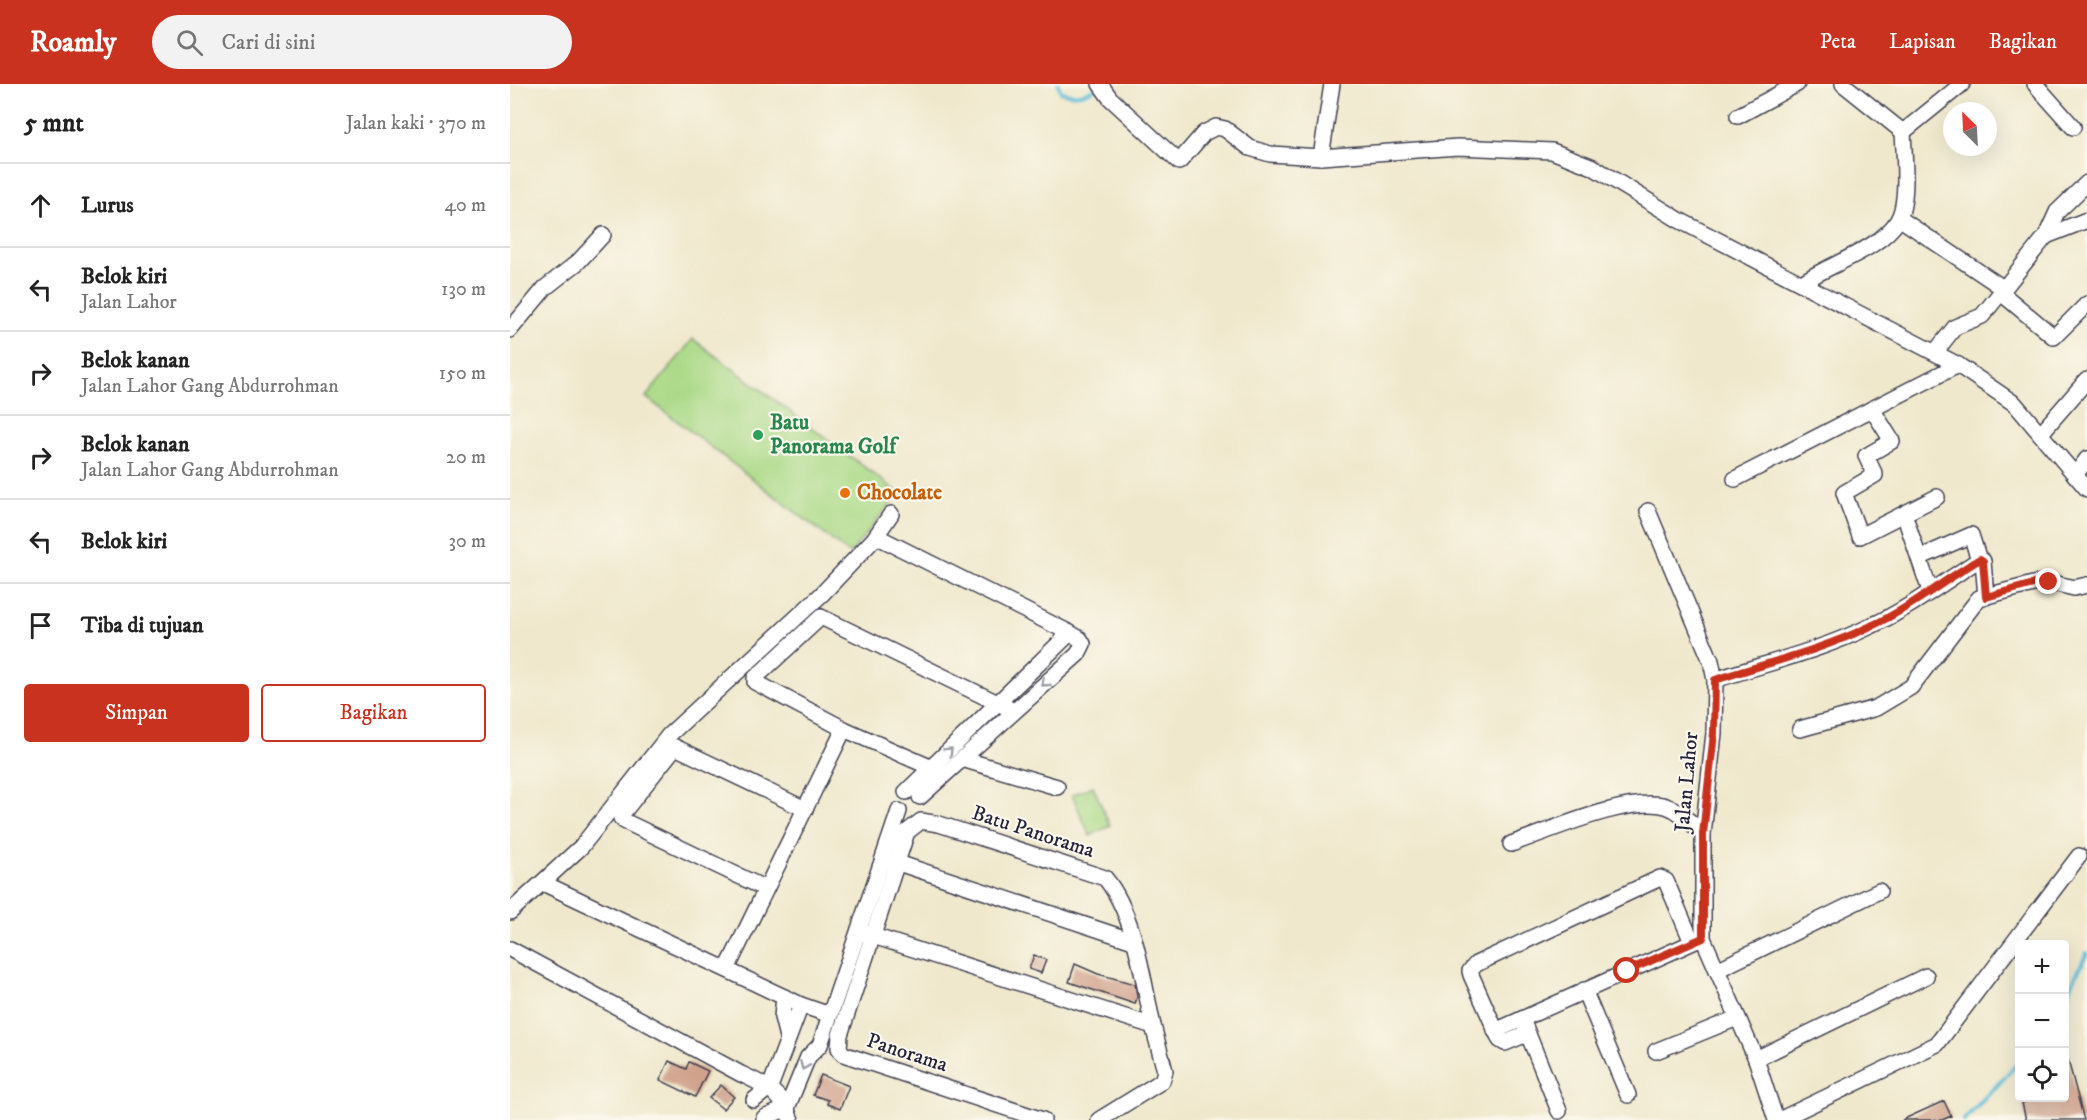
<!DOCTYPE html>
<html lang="id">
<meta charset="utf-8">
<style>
body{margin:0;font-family:"IM FELL DW Pica",serif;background:#f2f2f2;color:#222}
.controls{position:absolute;right:18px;bottom:18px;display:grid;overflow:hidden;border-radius:6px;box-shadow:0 6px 24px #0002}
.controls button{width:54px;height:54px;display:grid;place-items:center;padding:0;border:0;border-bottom:2px solid #e0e0e0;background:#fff;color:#222;font:30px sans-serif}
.compass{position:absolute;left:1433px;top:18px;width:54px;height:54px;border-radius:50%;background:#fff;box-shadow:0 6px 24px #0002;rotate:336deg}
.stop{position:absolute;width:18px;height:18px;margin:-14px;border:4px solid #c8321e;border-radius:50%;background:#fff}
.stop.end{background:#c8321e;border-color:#fff;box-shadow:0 2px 6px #0008}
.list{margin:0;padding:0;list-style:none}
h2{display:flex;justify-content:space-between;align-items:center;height:78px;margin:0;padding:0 24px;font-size:26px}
h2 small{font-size:20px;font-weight:400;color:#767676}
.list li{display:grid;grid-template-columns:39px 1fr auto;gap:18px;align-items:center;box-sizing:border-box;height:84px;padding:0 24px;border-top:2px solid #e0e0e0}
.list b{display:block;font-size:22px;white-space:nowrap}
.list p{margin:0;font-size:20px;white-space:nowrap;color:#767676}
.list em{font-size:20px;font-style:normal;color:#767676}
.actions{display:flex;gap:12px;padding:18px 24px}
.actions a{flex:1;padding:14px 0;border:2px solid #c8321e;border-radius:6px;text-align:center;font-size:21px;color:#c8321e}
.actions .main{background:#c8321e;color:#fff}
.icon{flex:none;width:33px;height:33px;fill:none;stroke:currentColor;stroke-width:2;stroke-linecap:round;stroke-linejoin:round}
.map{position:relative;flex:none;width:1577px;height:1036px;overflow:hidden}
header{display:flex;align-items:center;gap:36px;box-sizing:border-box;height:84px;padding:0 30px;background:#c8321e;color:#fff}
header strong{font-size:28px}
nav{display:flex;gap:33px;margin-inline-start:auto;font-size:21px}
.search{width:420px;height:54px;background:#f2f2f2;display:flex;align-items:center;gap:15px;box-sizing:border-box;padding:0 21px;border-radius:33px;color:#767676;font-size:22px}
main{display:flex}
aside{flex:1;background:#fff}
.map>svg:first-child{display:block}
</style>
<header>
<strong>Roamly</strong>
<div class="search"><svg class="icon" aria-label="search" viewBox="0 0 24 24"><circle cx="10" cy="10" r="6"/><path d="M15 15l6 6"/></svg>Cari di sini</div>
<nav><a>Peta</a><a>Lapisan</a><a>Bagikan</a></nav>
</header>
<main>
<aside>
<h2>5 mnt<small>Jalan kaki · 370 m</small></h2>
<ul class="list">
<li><svg class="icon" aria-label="ahead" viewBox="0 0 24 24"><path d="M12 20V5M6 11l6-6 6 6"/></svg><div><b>Lurus</b></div><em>40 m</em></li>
<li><svg class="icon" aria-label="left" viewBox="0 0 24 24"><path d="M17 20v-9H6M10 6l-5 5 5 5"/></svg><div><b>Belok kiri</b><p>Jalan Lahor</p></div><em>130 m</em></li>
<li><svg class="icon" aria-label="right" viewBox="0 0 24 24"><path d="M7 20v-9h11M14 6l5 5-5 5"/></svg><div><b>Belok kanan</b><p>Jalan Lahor Gang Abdurrohman</p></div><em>150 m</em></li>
<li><svg class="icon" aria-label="right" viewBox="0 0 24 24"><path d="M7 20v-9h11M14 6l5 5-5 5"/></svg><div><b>Belok kanan</b><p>Jalan Lahor Gang Abdurrohman</p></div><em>20 m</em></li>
<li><svg class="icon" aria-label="left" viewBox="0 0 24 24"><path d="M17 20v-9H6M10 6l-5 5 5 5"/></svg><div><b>Belok kiri</b></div><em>30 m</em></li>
<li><svg class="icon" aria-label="arrive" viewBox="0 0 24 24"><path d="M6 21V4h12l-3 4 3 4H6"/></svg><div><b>Tiba di tujuan</b></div></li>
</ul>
<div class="actions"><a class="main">Simpan</a><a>Bagikan</a></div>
</aside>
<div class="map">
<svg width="1577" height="1036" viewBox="0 0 1577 1036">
<rect width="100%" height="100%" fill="#fbf7ec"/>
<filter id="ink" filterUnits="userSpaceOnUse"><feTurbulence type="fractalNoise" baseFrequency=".0167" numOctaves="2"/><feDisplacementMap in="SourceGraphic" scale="12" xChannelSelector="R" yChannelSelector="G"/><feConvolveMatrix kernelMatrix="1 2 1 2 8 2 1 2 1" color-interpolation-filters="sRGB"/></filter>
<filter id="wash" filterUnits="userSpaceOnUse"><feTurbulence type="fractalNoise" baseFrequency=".008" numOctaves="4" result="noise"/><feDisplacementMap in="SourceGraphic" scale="24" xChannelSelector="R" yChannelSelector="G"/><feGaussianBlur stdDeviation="1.35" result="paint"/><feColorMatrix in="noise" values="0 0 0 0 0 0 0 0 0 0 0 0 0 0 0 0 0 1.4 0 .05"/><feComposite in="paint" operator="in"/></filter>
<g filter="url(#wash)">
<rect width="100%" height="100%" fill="#efe8cc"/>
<g fill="#aad986" stroke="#667e60" stroke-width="1.5">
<path d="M183,255L389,409L340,470L136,313Z"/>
<path d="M583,702L600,742L580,752L562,711Z"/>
</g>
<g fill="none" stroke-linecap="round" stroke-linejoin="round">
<g stroke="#59bcd8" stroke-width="4">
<path d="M548,0L551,8C565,13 575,10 587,3"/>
<path d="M1554,916L1577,869"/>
<path d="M1454,1036L1510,977"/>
</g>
</g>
<g id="blocks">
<g fill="#d0a18b">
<path d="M524,871L536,876L531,889L519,885Z"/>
<path d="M565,880L588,890L625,900L627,913L625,920L559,898Z"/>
<path d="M1558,976L1574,1036H1516L1512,1019L1527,1014H1554V977Z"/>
<path d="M159,977L176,985L179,978L198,987L185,1013L150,996Z"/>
<path d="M311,991L339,1002L330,1025L317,1020L318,1016L303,1011Z"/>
<path d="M211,1001L224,1013L213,1025L199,1014Z"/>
<path d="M1434,1017L1441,1032L1432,1036H1392Z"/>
</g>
</g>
</g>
<g filter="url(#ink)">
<use href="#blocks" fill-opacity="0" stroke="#414051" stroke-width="1.5"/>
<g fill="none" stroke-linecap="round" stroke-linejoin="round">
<g stroke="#414051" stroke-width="18">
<g id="street">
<path d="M590,0L600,14L669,78L694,49L706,43L715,45L740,64L760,70L811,73L948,63L1042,67L1083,83L1169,136L1448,281L1505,320L1577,405"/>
<path d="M1525,0L1563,43"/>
<path d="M1228,32L1287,0"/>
<path d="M1393,48L1452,0"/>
<path d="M811,73L822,0"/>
<path d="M1389,134L1493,204"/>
<path d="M1536,152L1577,136"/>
<path d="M1292,199C1319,180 1371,165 1388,136C1399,117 1394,70 1393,48L1333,0"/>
<path d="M1490,208L1544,253L1577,220"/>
<path d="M0,246L35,204L68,178L93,151"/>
<path d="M1426,267L1445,243L1472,232L1536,152L1547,128L1577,99"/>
<path d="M1362,325L1382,357L1356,372L1365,391L1334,409L1350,452L1427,413"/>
<path d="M1531,349L1577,296"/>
<path d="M1565,391L1577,375"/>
<path d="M1225,395L1448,281"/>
<path d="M1138,427L1201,577L1205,596L1204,649L1193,750V854L1246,975L1266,1036"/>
<path d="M1394,430L1420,507"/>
<path d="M366,452L560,549L570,555L573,560L568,570L410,713"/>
<path d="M1409,474L1461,451L1469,476"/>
<path d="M1205,596C1257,579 1312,566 1361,542C1400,524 1434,498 1470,475L1473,477L1476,513"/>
<path d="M1290,645L1366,624L1401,603L1469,514L1527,499L1539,498L1564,504L1577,501"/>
<path d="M452,675L547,703"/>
<path d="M422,684L334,645L245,598V594L311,533L504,627"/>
<path d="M396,708L560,549"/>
<path d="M1001,760C1039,747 1119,711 1156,722C1171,727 1182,740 1193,750"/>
<path d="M376,775L623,857"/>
<path d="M33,799L291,921L320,931L389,727"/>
<path d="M254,804L114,737L111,734L112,730L165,663L295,725"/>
<path d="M0,828L71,763L159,651L312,510L364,455L381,430"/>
<path d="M354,849L643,942L655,987L652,997L589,1036"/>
<path d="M0,865L231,990C257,1002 271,1008 281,1036"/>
<path d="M217,885L334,645"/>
<path d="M1207,886L1369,807"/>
<path d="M1074,906L1118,1011"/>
<path d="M274,913L272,933L277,953"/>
<path d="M985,947L1012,935"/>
<path d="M1017,950L995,959L990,956L961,891L960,887L966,880L1150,794L1156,797L1182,858"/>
<path d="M1146,967L1227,934"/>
<path d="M1246,975L1416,892"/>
<path d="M244,1016L260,1003L291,921"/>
<path d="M1049,1027L1012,935L1190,855"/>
<path d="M254,1034L277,1024L298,973L310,961L320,931"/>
<path d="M533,1036L333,970L329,964L330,951L397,748L411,737L429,740L595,794C625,830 633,896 643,942"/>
<path d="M1269,1036L1427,960L1569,772"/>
</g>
</g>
<use href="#street" stroke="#fff" stroke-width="15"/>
</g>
<defs><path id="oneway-chevron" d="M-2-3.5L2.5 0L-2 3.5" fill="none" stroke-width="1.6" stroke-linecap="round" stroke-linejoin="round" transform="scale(1.5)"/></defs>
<g stroke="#9c9ca7">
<use href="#oneway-chevron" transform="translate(535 599) rotate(138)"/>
<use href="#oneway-chevron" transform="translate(439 667) rotate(-45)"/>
<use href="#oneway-chevron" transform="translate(294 982) rotate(113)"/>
</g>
</g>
<g fill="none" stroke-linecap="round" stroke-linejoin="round" filter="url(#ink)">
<path stroke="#c8321e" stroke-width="8" d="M1117,887L1193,854V750L1204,649L1205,596C1257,579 1312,566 1361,542C1400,524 1433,497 1470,475L1473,477L1476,513L1527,499L1539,498"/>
</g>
<circle fill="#2e9e5b" stroke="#fbf7ec" stroke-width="2" cx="248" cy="351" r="6"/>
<circle fill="#e8710a" stroke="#fbf7ec" stroke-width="2" cx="335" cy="409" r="6"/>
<g text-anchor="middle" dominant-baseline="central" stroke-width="4.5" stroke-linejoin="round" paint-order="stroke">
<g font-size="21" font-weight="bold" fill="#27864d" stroke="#fbf7ec" text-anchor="start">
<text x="260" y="339">Batu<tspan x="260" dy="24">Panorama Golf</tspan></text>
</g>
<g font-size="21" font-weight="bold" fill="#c56008" stroke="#fbf7ec" text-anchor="start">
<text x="347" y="409">Chocolate</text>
</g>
<g font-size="21" fill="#22223b" stroke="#fbf7ec">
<text transform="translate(1177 698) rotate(-85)">Jalan Lahor</text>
<text transform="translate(523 748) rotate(18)">Batu Panorama</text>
<text transform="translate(397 969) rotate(18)">Panorama</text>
</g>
</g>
</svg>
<div class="controls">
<button>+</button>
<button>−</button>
<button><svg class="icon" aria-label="locate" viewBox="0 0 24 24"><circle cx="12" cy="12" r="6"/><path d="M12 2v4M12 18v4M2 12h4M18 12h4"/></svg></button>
</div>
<svg class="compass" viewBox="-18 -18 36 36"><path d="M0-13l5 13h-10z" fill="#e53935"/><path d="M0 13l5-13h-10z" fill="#767676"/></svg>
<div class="stop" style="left:1117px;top:887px"></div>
<div class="stop end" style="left:1539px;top:498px"></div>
</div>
</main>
